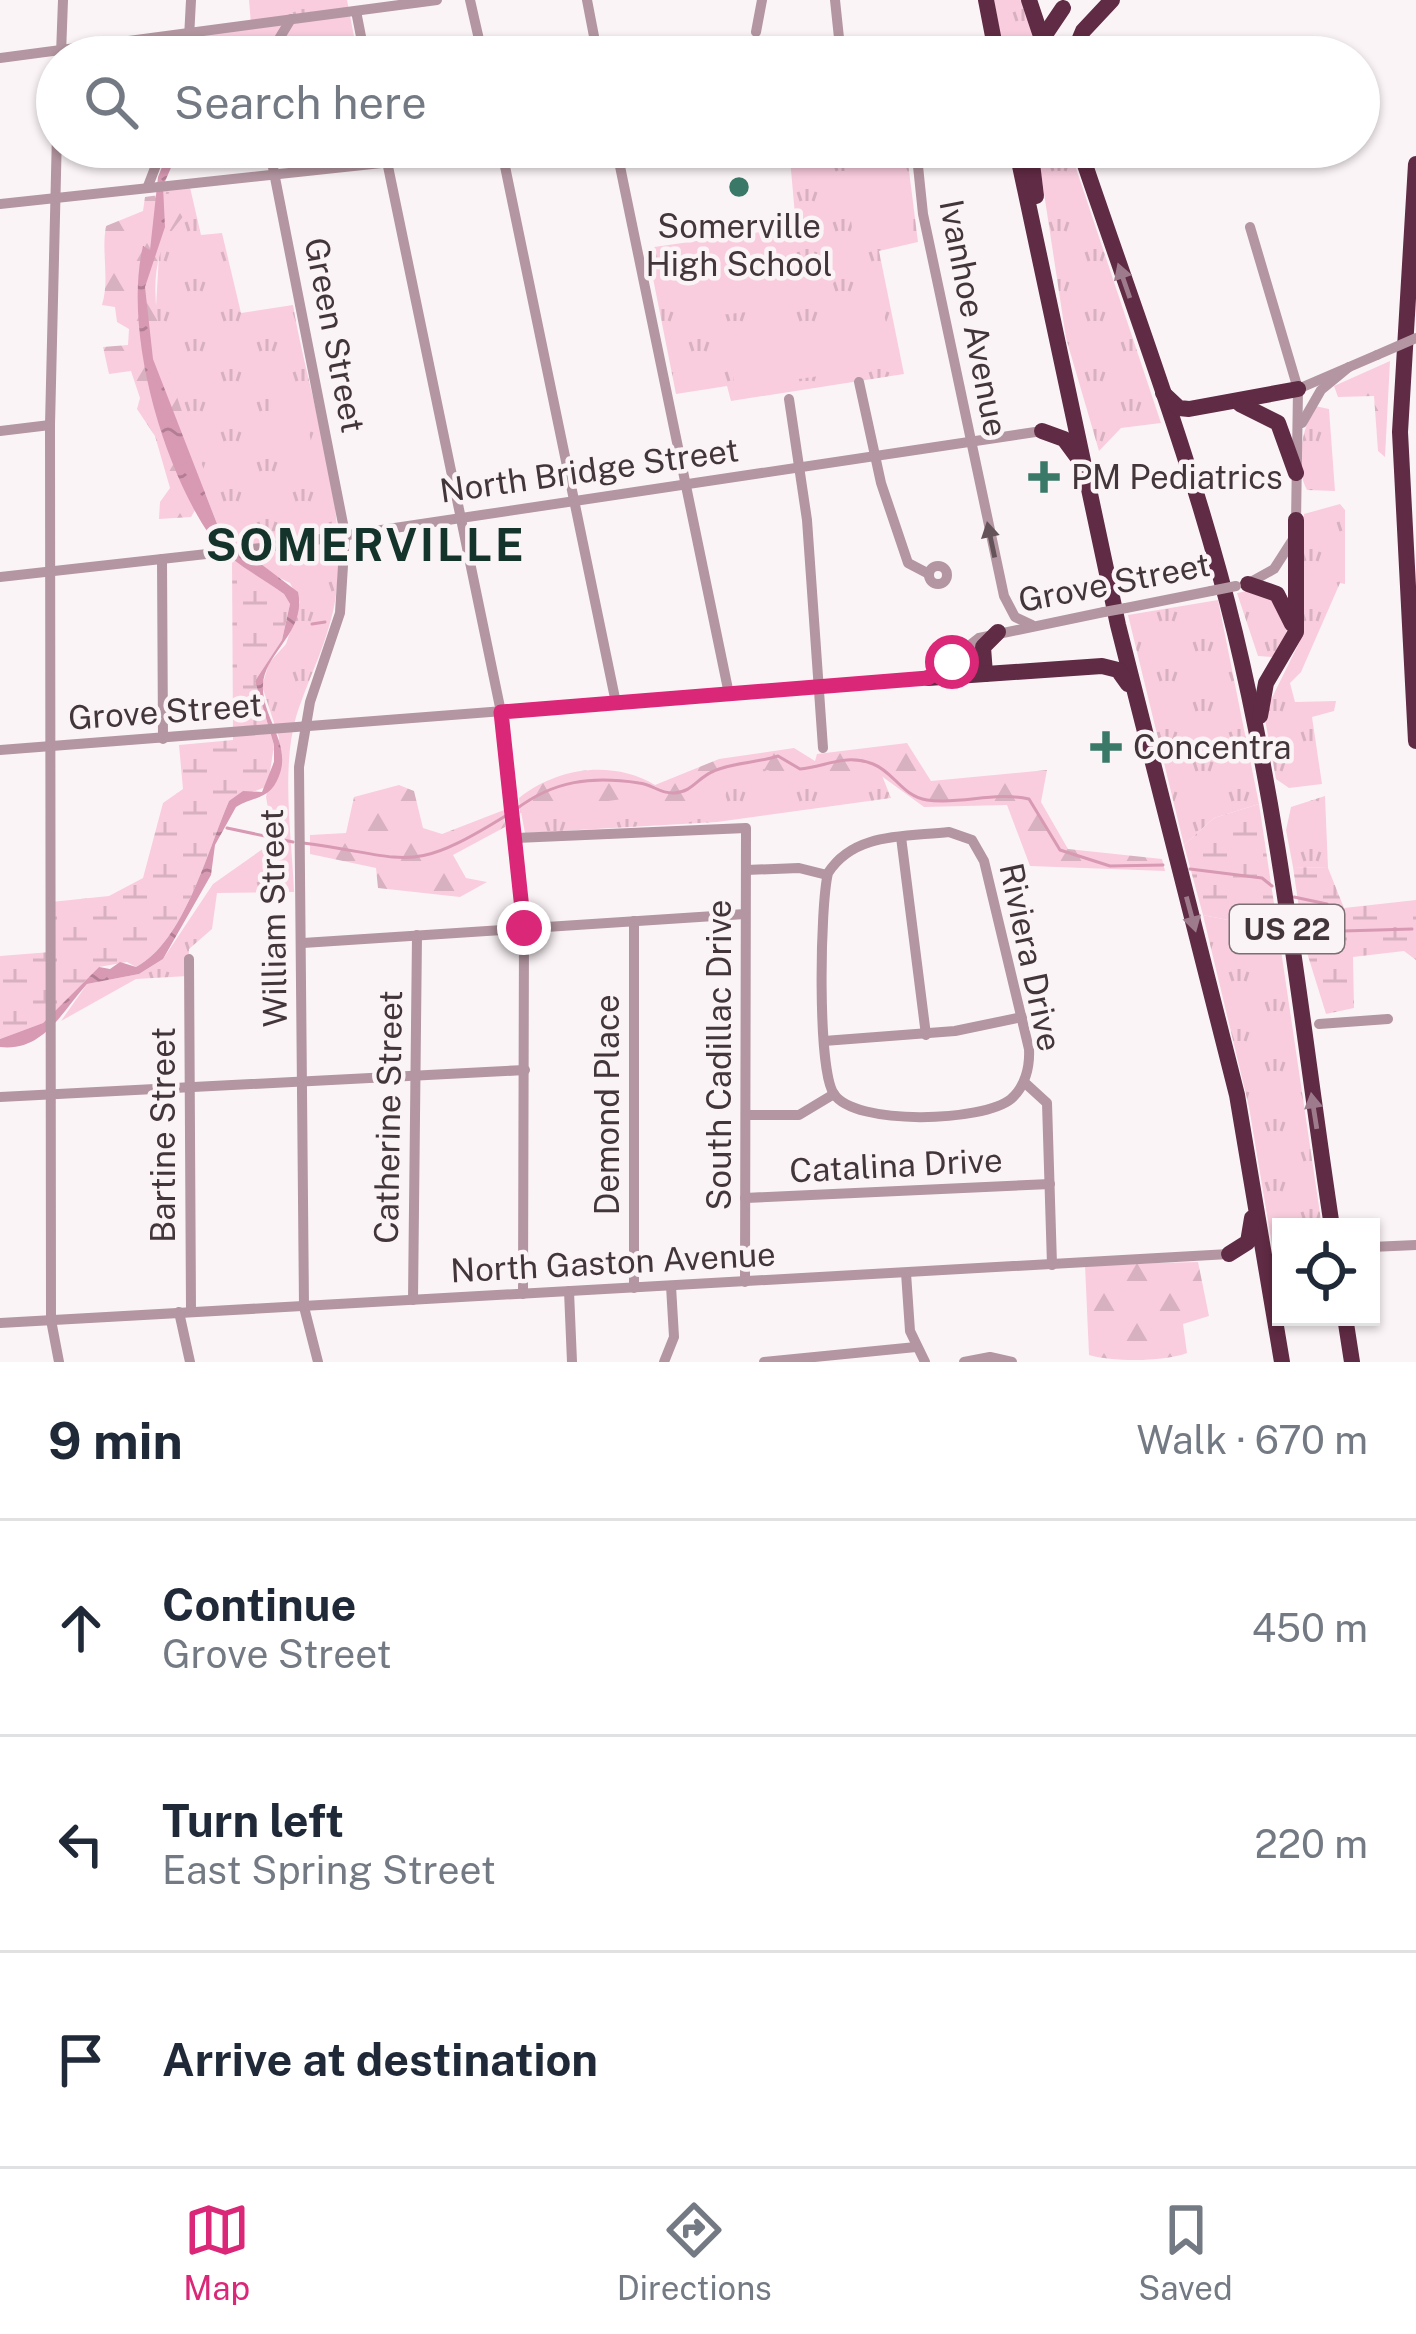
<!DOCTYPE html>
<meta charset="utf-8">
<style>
body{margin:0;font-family:"Public Sans",sans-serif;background:#f2f2f3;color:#1f2937}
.controls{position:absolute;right:36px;bottom:36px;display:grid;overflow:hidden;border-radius:0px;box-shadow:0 3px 9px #0004}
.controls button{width:108px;height:108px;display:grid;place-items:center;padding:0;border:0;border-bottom:3px solid #e0e1e3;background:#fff;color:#1f2937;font:60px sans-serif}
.stop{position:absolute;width:36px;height:36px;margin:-27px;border:9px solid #db2777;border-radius:50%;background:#fff}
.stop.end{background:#db2777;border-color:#fff;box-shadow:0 3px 12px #0008}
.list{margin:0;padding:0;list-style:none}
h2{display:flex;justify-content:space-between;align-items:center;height:156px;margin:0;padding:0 48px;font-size:51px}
h2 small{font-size:39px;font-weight:400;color:#747a83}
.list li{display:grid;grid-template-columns:78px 1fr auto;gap:36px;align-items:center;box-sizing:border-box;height:216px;padding:0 48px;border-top:3px solid #e0e1e3}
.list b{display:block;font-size:45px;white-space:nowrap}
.list p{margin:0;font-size:39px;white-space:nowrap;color:#747a83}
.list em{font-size:39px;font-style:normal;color:#747a83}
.icon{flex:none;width:66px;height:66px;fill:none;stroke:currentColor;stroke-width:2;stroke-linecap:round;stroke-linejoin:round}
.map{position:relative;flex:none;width:1416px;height:1362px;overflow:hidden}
.search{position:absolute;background:#fff;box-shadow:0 3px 9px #0004;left:36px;right:36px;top:36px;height:132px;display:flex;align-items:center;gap:30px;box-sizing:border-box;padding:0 42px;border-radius:66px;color:#747a83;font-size:45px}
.sheet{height:804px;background:#fff}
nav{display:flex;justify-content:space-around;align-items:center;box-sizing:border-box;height:168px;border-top:3px solid #e0e1e3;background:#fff;font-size:33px;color:#747a83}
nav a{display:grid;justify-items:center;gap:6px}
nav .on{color:#db2777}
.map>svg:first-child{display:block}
</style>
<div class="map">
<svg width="1416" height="1362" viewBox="0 0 1416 1362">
<defs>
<pattern id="grass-tufts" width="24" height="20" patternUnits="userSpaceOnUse" patternTransform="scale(3)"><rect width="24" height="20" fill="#f9cdde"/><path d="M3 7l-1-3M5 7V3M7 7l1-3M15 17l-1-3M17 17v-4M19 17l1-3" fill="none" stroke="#d7b1bf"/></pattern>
<pattern id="forest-firs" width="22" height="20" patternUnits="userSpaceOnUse" patternTransform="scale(3)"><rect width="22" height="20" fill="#f9cdde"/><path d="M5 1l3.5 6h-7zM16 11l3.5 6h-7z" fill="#d7b1bf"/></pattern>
<pattern id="wetland-marsh" width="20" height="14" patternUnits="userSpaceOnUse" patternTransform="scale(3)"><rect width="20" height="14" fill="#f9cdde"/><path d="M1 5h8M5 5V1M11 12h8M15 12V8" fill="none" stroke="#d7b1bf"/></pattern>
<pattern id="water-ripples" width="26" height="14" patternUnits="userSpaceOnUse" patternTransform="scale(3)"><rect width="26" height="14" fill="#d899b3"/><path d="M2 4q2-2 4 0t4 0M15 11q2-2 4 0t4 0" fill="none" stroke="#b17e93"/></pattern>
</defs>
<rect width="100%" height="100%" fill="#fbf4f7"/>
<g fill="url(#grass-tufts)">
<path d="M249,0H347L358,57H189L188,34L251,24Z"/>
<path d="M994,0H1021L1033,34L1023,57H1004Z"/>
<path d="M789,147H906L918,242L879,251L904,374L731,401L727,386L676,394L647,248L796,227Z"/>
<path d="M1037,147H1069L1161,423L1121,428L1099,451L1066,338Z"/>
<path d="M189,183L201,235L222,233L241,313L293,305C308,395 346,494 337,586C333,633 310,673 296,717C281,770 292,838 294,892L217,893L212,929L189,949L188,976L136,979L61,1021L87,984L139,974L163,959L213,884L274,841L266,797L279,738L262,686L269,663L286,644L300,602L290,583L256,566L221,534L153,359L163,186Z"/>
<path d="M1315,406L1329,409L1335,491L1307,490C1294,467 1302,429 1315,406Z"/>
<path d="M1340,504L1345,510V584L1340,583L1301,672L1290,683L1295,702L1336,701L1334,711L1312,717L1322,784L1289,788L1276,779L1264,714L1300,641L1304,514Z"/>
<path d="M1258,589L1275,596C1287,620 1294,636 1274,657L1258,656L1237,593Z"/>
<path d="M1218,600L1259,804L1214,818L1184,845L1128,615Z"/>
<path d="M760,763L879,768L891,798L717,822L525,833L521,812L639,786L660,797Z"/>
<path d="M1325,796L1328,868L1293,867L1286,830L1291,807Z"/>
<path d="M1203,915L1278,930L1322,1227H1281V1262L1275,1263L1249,1107Z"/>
</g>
<g fill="url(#forest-firs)">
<path d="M180,192L184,215C178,224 167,235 163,246C136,309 187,425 210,485L191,517L159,519L160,502L170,488L155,436L137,409L140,398L131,371L109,374L103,347L128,345L129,329L117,322L115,307L102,305C110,279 101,253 106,226L143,211L145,197Z"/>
<path d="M1390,361L1385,457L1378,451L1374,396L1338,397L1334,386Z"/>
<path d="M907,743L931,781L1047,770L1041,802L1068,849L1162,859L1165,871L1030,866L1007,805L924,807L876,772L829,785L751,766L729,777L725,799L678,820L662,816L652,795L520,813L519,798C558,767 613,760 655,785L719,759L794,748L815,761L817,754Z"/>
<path d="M399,785L414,791L423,828L442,834L504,810L505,827L453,855L466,878L487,882L460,897L378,888L376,868L310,854V835L346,833L354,797Z"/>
<path d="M1198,1262L1209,1316L1183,1324L1187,1353C1164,1362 1113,1362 1089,1355L1085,1265Z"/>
</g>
<g fill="url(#wetland-marsh)">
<path d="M232,558L284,594L290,604L282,640L255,681L274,745L268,786L229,801C207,852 184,942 136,967L127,962L99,967L43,1023L0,1039V956L51,952V902L109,896L143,878L163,803L183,789L179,745L233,740Z"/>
<path d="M1259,804L1278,930L1203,915L1184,845L1214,818Z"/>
<path d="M1293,867L1328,868L1344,908L1416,900V960L1404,951L1353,957L1354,1008L1326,1014L1304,943Z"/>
</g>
<g fill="#f9cdde" fill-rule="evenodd">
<path d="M842,147H903L913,237L854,244Z"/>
<path d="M824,225C827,257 852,279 815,304L694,318C667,313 654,294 659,267L679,244ZM801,236L821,246L829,272L818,292L797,300L789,237Z"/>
<path d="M881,301L895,362C878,372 859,363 844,354L847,372L735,388L727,339L836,322L844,306Z"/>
<path d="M299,387L315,459L284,466L267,392Z"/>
</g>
<path fill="url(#water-ripples)" d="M170,147H180L163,186L165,227L145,287L153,359L221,534L298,592C307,632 264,653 263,685C261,716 292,744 279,776C270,800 254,796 236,807L215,845L211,875L163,959L139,974L87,984C62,1011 44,1052 0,1047V1039L43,1023L99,967L110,969L120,962L136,967C184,942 207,852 229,801L243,791L262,792L274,762V745L255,681L282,640L290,604L284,594C260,576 229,562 211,537C162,467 123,330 143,246L150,250L158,177Z"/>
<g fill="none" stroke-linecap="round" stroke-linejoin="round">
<g stroke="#d899b3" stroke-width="3">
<path d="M312,624L325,622"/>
<path d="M515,810C554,780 592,776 639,783C652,784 660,794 674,793C693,792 698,777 714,771C734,762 757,763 778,756L800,769C825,767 845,753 873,764C894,772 902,796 927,800C962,805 994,791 1029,799L1060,850L1110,866L1163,865"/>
<path d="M227,828L293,842"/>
<path d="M303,843C411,857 407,877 507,815"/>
<path d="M1190,869L1262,878L1272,886"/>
<path d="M1294,897L1327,904L1343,931L1412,929"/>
</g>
<g stroke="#b396a1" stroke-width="10">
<path d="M470,0L483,57"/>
<path d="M587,0L598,57"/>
<path d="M835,0L841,57"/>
<path d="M356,11L365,57"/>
<path d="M756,32L762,0"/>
<path d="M61,54L63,0"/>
<path d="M188,57L191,0"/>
<path d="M268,57L291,19"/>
<path d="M0,58L437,0"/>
<path d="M57,133L50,425L51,1320L59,1362"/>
<path d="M269,147L345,534L340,613L310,702L299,767L304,1307L318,1362"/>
<path d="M384,147L501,712L524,929L523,1294"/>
<path d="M501,147L616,703"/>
<path d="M616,147L729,694"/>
<path d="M916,147L923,214L1004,596L1015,617L1032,625"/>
<path d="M148,186L163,147"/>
<path d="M0,204L530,147"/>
<path d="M1250,227L1298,389L1296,523"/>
<path d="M859,382L881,483L908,563L929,574"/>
<path d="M1298,389L1377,355"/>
<path d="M789,399L807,520L823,748"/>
<path d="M1302,423L1321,390L1349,367"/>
<path d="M0,431L50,425"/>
<path d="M162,559L163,739"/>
<circle cx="938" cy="575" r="9"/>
<path d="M0,577L261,548L1042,431"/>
<path d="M1247,584L1274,569L1292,541"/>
<path d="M1126,608L1211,591"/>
<path d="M0,750L928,678L979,638L1104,612"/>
<path d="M949,832L972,840L984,861L1029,1049C1030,1067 1025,1087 1011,1099C983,1122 855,1126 834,1094C817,1070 820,906 828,873C854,832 905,837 949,832Z"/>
<path d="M901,837L926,1035"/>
<path d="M516,838L746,828L745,1282"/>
<path d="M746,870L799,868L827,875"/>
<path d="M634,921V1288"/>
<path d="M303,943L745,914"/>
<path d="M189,959L191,1311"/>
<path d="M1319,1024L1388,1019"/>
<path d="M824,1041L955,1031L1022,1017"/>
<path d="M1024,1082L1047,1103L1052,1265"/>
<path d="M0,1097L525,1070"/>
<path d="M746,1115H799L834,1094"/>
<path d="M745,1198L1050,1184"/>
<path d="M1371,1247L1416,1245"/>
<path d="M906,1273L910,1331L925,1362"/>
<path d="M569,1291L572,1362"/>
<path d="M413,1300L417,935"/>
<path d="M179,1312L190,1362"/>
<path d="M0,1323L1229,1254"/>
<path d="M664,1362L674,1337L671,1286"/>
<path d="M764,1362L916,1347"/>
<path d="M964,1362L990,1357L1012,1362"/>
</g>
<g stroke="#602b44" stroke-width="16">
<path d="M986,0L997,57"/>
<path d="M1029,0L1048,57"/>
<path d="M1072,57L1083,31L1112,0"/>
<path d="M1016,147L1118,625L1237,1095L1282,1362"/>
<path d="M1030,147L1036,196"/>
<path d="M1079,147C1133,308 1195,468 1235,633C1282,828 1302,1029 1332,1227"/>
<path d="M1416,164L1400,432L1416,741"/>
<path d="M1163,393L1179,408L1189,409L1298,389"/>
<path d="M1240,404L1278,423L1296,473"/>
<path d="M1042,431L1064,439L1078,458"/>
<path d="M1248,584L1277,594L1292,624"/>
<path d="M985,674L983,647L998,632"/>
<path d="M928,678L1102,666L1118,670L1128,684"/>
<path d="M1260,716L1266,683L1296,632V520"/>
<path d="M1229,1254L1248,1242L1252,1218"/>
<path d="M1345,1317L1352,1362"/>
</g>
<g stroke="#b396a1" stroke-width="10">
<path d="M1377,355L1416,338"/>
<path d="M1211,591L1236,586"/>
<path d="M1104,612L1126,608"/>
</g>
<path stroke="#602b44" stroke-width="16" d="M1030,57L1063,8"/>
</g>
<defs><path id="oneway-solid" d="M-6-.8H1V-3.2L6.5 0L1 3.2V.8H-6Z" transform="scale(3)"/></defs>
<g fill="#9e7b8c">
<use href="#oneway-solid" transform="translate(1124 281) rotate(-109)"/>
<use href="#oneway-solid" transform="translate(1191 914) rotate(75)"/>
<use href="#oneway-solid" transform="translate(1314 1111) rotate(-99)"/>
</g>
<use fill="#65535a" href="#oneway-solid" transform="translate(991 540) rotate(-102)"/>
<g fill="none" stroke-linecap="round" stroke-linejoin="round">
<path stroke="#db2777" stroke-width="15" d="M524,928L501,712L928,678L952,662"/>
</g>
<g fill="#3a7967" stroke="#fbf4f7" stroke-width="4.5">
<circle cx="739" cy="187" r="12"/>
<path d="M1038 459h12v12h12v12h-12v12h-12v-12h-12v-12h12z"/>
<path d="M1100 729h12v12h12v12h-12v12h-12v-12h-12v-12h12z"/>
</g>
<g text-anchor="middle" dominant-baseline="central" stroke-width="9" stroke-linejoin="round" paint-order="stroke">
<rect fill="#fbf4f7" stroke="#7a6f73" stroke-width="3" x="1230" y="905" width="114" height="48" rx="9"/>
<g font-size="30" font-weight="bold" fill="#43363b">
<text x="1287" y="929">US 22</text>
</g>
<g font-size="33" fill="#43363b" stroke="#fbf4f7" text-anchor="start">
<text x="739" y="226" text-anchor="middle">Somerville<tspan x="739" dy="38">High School</tspan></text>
<text x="1071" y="477">PM Pediatrics</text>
<text x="1133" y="747">Concentra</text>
</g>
<g font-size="33" fill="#43363b" stroke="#fbf4f7">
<text transform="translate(974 318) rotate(79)">Ivanhoe Avenue</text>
<text transform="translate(335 335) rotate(79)">Green Street</text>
<text transform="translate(589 470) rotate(-8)">North Bridge Street</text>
<text transform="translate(1114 582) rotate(-11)">Grove Street</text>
<text transform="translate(165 711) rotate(-4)">Grove Street</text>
<text transform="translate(273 918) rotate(-91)">William Street</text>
<text transform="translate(1031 957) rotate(78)">Riviera Drive</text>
<text transform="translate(719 1055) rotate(-90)">South Cadillac Drive</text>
<text transform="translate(607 1105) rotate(-90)">Demond Place</text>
<text transform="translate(388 1117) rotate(-89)">Catherine Street</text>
<text transform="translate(163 1135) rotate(-90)">Bartine Street</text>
<text transform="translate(896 1165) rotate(-3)">Catalina Drive</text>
<text transform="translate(613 1262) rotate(-3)">North Gaston Avenue</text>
</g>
<g font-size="45" font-weight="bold" letter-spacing="3" fill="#14332a" stroke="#fbf4f7">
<text x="366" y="544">SOMERVILLE</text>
</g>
</g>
</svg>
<div class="controls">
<button><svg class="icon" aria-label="locate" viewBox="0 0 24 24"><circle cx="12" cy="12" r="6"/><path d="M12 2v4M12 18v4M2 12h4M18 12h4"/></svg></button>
</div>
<div class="stop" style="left:952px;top:662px"></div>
<div class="stop end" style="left:524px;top:928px"></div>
<div class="search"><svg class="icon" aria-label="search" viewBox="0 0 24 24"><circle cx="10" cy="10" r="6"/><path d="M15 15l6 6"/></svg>Search here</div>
</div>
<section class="sheet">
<h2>9 min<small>Walk · 670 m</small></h2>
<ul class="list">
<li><svg class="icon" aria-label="ahead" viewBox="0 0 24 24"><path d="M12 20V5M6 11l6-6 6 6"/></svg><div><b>Continue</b><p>Grove Street</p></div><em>450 m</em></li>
<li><svg class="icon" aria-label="left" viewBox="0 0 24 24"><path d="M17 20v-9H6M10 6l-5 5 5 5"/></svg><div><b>Turn left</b><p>East Spring Street</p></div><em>220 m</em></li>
<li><svg class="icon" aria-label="arrive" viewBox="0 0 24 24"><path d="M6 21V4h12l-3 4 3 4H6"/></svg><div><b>Arrive at destination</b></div></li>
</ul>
</section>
<nav>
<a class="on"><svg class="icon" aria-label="map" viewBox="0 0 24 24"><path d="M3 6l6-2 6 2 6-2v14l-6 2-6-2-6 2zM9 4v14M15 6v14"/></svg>Map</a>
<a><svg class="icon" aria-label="directions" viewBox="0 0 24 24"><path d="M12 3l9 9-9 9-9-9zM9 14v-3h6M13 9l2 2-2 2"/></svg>Directions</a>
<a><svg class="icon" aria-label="saved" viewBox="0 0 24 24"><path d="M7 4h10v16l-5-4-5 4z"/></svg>Saved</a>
</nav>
